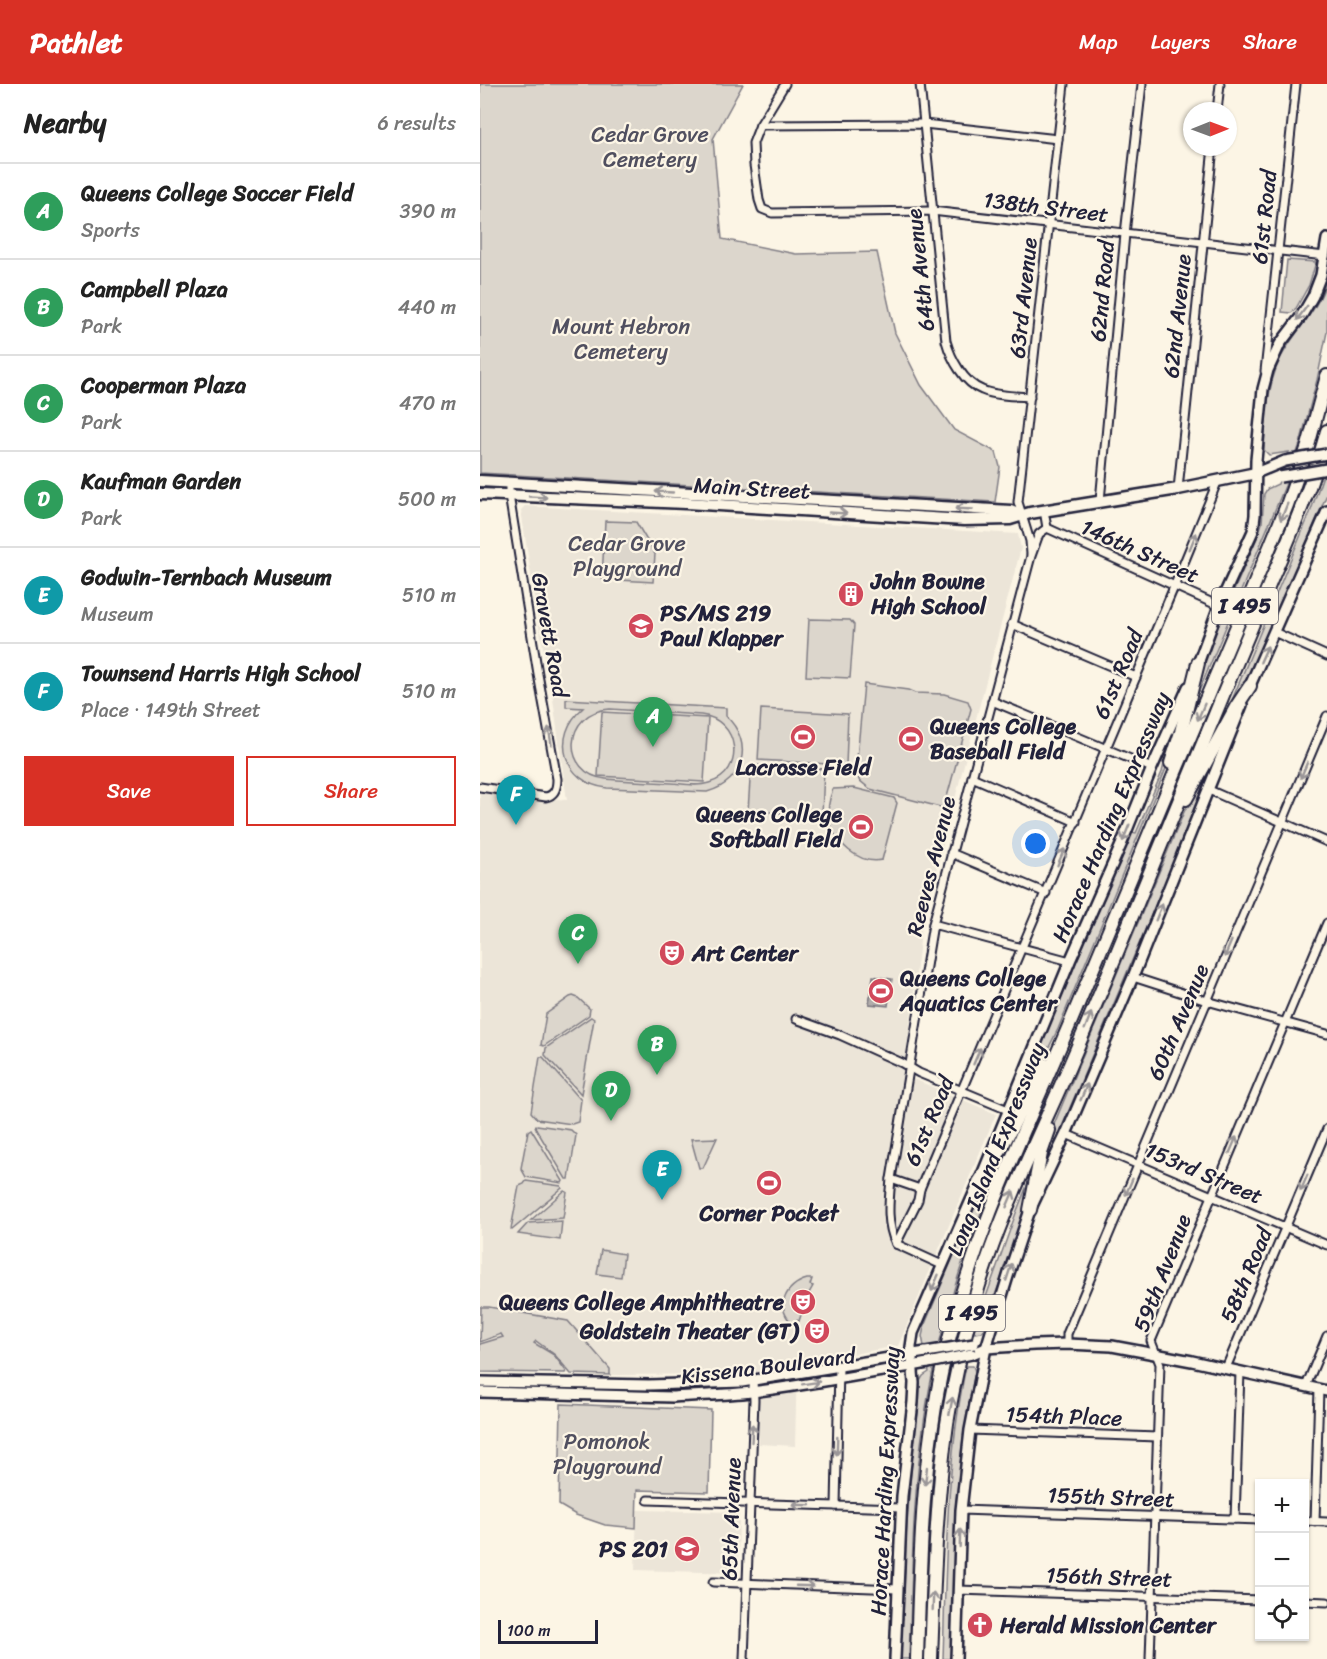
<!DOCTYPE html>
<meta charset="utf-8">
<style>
body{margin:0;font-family:Sriracha,sans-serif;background:#f6f6f6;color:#222}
.controls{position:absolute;right:18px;bottom:18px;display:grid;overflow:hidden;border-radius:0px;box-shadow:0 2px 4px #0004}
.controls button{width:54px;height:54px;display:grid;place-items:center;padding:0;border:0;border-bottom:2px solid #e0e0e0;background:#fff;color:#222;font:30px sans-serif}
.compass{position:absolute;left:703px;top:18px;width:54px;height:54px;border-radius:50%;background:#fff;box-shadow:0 2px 4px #0004;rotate:89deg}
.scale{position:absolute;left:18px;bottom:15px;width:100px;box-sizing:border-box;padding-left:6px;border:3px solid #22223b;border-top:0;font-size:16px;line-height:21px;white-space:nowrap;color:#22223b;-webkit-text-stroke:4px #fcf5e5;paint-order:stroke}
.you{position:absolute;left:556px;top:760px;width:21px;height:21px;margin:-15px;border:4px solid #fff;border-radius:50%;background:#1a73e8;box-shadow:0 0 0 9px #1a73e833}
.badge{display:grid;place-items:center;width:39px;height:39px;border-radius:50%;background:#d93025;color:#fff;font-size:20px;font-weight:700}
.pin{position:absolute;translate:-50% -50px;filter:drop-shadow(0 2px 3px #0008)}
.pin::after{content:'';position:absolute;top:32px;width:21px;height:18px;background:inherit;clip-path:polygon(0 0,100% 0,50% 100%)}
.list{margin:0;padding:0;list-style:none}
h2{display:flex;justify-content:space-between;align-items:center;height:78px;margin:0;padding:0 24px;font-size:26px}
h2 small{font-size:20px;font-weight:400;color:#767676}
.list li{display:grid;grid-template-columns:39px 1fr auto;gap:18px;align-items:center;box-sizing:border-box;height:96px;padding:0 24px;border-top:2px solid #e0e0e0}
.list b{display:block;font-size:22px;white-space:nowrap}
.list p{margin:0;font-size:20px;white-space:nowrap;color:#767676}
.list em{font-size:20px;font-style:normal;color:#767676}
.actions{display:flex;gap:12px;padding:18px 24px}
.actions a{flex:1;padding:14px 0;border:2px solid #d93025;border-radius:0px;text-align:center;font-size:21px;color:#d93025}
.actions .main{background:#d93025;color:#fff}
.icon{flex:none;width:33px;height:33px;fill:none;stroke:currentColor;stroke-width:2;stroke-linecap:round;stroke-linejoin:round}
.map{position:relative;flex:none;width:847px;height:1575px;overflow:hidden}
header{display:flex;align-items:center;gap:36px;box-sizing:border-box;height:84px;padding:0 30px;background:#d93025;color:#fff}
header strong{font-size:28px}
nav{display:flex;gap:33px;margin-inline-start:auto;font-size:21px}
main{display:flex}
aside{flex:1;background:#fff}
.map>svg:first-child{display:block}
</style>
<header>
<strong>Pathlet</strong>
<nav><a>Map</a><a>Layers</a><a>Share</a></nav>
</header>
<main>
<aside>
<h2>Nearby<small>6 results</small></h2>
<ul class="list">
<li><span class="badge" style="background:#2e9e5b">A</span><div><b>Queens College Soccer Field</b><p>Sports</p></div><em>390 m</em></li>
<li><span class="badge" style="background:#2e9e5b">B</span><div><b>Campbell Plaza</b><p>Park</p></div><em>440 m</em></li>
<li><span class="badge" style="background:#2e9e5b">C</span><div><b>Cooperman Plaza</b><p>Park</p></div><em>470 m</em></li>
<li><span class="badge" style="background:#2e9e5b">D</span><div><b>Kaufman Garden</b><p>Park</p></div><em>500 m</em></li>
<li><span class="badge" style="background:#0f9aa8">E</span><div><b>Godwin-Ternbach Museum</b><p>Museum</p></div><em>510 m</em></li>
<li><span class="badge" style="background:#0f9aa8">F</span><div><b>Townsend Harris High School</b><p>Place · 149th Street</p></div><em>510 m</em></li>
</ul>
<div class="actions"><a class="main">Save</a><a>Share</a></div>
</aside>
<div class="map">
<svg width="847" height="1575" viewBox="0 0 847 1575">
<rect width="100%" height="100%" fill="#fcf5e5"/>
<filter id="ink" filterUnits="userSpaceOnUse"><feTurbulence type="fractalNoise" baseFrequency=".0167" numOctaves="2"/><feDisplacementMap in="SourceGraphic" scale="12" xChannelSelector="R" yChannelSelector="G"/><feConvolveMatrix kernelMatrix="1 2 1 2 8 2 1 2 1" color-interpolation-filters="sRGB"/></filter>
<g filter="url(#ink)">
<g fill="#ece5d8">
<path d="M45,422L538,450L541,464L442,840L424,991L516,1030L418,1262L317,1280L315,1362L279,1360L277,1290L270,1287L239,1290L138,1291L0,1288V707L87,716L71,601L59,543L41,426Z"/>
<path d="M157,1426L259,1428L258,1489L155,1486Z"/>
</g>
<g fill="#dcd6cc" stroke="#7f7c84" stroke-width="1.5" fill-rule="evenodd">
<path d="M0,0H263L233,55L242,155L316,170L397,168L415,249L441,301L474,346L516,368L520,383L515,418L0,389Z"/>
<path d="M807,176L836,178L829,201L815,226L811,229L802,228Z"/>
<path d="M847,195V248L837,296L820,360L805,402L709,631L723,577L777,454L782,439L784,410L787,405L798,400L809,368L789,371L784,366C786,332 787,292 807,263C822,240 840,222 847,195Z"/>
<path d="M847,380V410L772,589L739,647L830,429Z"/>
<path d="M125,437L156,438L175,470L173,498L122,495Z"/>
<path d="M329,535L370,536L374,541L370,594L326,592Z"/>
<path d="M384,600L428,606L435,609L464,610L488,617L491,625L464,724L390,705L379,696L376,685Z"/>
<path d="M86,615L246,624V632C274,658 265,698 227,708L127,704C83,699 70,652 103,624L86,623ZM130,625L221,631C259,635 267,688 229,699C217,703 204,700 192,699C170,698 148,697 126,695C80,690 83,627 130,625Z"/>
<path d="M281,625L368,630L366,681L278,676Z"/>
<path d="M122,628L228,634L224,698L118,692Z"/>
<path d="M698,638L692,670L578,945L538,1025L535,1023L651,748L656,749L682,688L684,680L681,677Z"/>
<path d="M747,648L748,649L565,1083L562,1082L565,1062L704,728Z"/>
<path d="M271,681L344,685L342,731L268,727Z"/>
<path d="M374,704L414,714L417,719L402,776C379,781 354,758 349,737C347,726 349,715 353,705Z"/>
<path d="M93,912L98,914L110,925L109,931L64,962L61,961L66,930L90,913Z"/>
<path d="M111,933L114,935L101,1010L65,971L66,964Z"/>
<path d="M60,973H63L101,1016L98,1038L92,1040L57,1035L51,1028Z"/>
<path d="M57,1041L91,1046L96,1051L89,1095H86L55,1043Z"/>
<path d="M51,1045L83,1097L82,1099L46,1093L41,1084L48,1047Z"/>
<path d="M237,1054L223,1084H219L211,1055Z"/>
<path d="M525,1063L528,1064C512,1103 494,1142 481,1183C465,1233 451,1286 444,1338C432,1416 432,1496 429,1575H420L421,1535H423L426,1453L433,1361L439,1322L440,1297L443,1292L449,1288L442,1252L445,1240L492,1128Z"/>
<path d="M550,1094L546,1127L514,1214L506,1243L502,1248L493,1249L536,1129Z"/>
<path d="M46,1097L81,1102L82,1104L32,1146L31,1145L39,1102L44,1100Z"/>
<path d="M84,1107L87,1108L83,1134L51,1136Z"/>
<path d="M82,1137L80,1156L38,1150L48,1139Z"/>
<path d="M121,1166L144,1170L141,1193L117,1190Z"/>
<path d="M327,1195H332L330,1201L333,1202L329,1209C320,1211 318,1218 320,1226L322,1228L319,1237L316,1236L314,1241C294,1224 305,1201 327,1195Z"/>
<path d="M1,1223H9L88,1237L130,1285V1291L91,1290L75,1271L56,1257L54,1259L74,1271L86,1287L85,1289L0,1288V1260L23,1253L21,1250L0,1258Z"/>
<path d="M486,1282H493L495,1287L483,1354L476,1418L471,1575H463C466,1477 466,1379 486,1282Z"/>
<path d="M81,1320L231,1326L229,1408L157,1406L156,1444L125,1441L96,1431L79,1421Z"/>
</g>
<path fill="#b2adab" stroke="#78757e" stroke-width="1.5" d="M393,892L412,895L408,922L389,920Z"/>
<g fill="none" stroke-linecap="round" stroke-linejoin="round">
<g stroke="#22223b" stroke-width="11">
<g id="street">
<path d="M305,0L280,41L273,59L274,81L279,116L282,125L292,129L452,127L845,172"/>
<path d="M440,0L466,257C471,275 484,299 502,306C516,312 535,312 550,313"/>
<path d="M737,27L740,0"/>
<path d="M280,41L444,40L578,55"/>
<path d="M785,287L816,0"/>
<path d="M698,405L733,63"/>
<path d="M620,417L645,150L662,0"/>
<path d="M564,426L567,444"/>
<path d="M567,444L739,522"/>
<path d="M551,470L550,457L538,418L584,0"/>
<path d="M532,540L656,593"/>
<path d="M794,548L847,572"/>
<path d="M512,617L672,684"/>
<path d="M492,693L596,738"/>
<path d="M0,703L66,713C75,711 77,704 77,695L58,590L29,411V398"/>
<path d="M729,706L847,758"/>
<path d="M471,769L566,809"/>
<path d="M453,840L590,877"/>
<path d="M653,893L727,917L847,950"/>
<path d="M316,935L360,951L422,979L439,989L528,1026"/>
<path d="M586,1050L847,1161"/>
<path d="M411,1095L440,1105"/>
<path d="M416,1160L438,1116L440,1105L694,503L738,396"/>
<path d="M462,1181L416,1160C406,1139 409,1117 411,1095L453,840L551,472L559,450L567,444"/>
<path d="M587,1260V1250L847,632"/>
<path d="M746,1284L847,1045"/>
<path d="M826,1302L847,1252"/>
<path d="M490,1346L677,1353"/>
<path d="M168,1416L421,1424"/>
<path d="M356,1422L359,1283"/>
<path d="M481,1426L780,1436"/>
<path d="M755,1435L760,1288"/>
<path d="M824,1437L847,1438"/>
<path d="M835,1438L839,1305"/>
<path d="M233,1498L418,1505"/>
<path d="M478,1506L780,1516"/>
<path d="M824,1517L847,1518"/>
<path d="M264,1575L274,1316L273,1297"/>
<path d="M670,1575L680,1280L671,1257L847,839"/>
</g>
</g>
<g stroke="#22223b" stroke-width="14">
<g id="secondary">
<path d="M776,389L805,377"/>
<path d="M716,585L739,522L773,447L775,431L776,376L783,305L788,286L800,260L822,231L833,212L841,191L847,155"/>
<path d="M768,606L847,427"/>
<path d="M492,1270L506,1264L554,1261L587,1260L632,1262L712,1277L847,1307"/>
<path d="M0,1298L169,1301L262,1298L446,1268"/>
<path d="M0,1308L193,1313C219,1311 245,1311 271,1308C330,1301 389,1289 448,1279"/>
<path d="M415,1575L422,1412L433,1318L434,1299L431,1263L433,1249L499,1098L590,877L641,761L672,684L708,603"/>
<path d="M476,1575L481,1426L490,1346L506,1264L529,1189L550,1126L586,1050L653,893L762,621"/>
</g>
</g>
<g stroke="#22223b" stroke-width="15">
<g id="primary">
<path d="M0,397L531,427L538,430"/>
<path d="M0,410L206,419L484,436L530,435L550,429L698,405L776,389"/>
</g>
</g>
<g stroke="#22223b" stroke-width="16">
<g id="highway">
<path d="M691,679L701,648L718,579"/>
<path d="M706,715L756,623L770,602"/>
<path d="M499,1098L518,1070L564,980"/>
<path d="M550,1126L561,1069L569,1046"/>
<path d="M437,1575C440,1475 442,1374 464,1276C491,1157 544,1048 591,937C625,856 659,774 693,693C731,603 770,513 807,421L828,362L847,292"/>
<path d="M451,1575C454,1497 456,1418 467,1340C473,1302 482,1263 492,1225C515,1141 554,1063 589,983C639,867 685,749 734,633C753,586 773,540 792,494C813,446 833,398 847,347"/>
</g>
</g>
<use href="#street" stroke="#fcf5e5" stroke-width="7"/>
<use href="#secondary" stroke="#fcf5e5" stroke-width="9"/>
<use href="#primary" stroke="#fcf5e5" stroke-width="10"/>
<use href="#highway" stroke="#fcf5e5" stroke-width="12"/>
<g stroke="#22223b" stroke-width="14" stroke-linecap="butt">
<g id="secondary-bridge">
<path d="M805,377L847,370"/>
<path d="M800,393L847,385"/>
<path d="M446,1268L494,1260"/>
<path d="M448,1279L492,1270"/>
</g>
</g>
<use href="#secondary-bridge" stroke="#fcf5e5" stroke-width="9"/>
</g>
<defs><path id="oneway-shaft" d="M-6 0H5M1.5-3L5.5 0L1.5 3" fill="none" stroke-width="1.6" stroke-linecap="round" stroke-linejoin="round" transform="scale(1.5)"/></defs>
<g stroke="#9a9698">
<use href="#oneway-shaft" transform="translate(822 229) rotate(126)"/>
<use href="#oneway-shaft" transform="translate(184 408) rotate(-177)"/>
<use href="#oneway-shaft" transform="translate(58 413) rotate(3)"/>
<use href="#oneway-shaft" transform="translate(484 425) rotate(-177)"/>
<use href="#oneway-shaft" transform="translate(804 428) rotate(112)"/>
<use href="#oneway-shaft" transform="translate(358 429) rotate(3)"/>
<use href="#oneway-shaft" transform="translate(713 457) rotate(-68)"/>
<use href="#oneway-shaft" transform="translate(784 570) rotate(-66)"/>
<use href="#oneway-shaft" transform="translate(721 628) rotate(113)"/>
<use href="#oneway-shaft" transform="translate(70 652) rotate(-100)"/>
<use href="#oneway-shaft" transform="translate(824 686) rotate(113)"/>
<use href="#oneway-shaft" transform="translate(646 749) rotate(112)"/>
<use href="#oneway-shaft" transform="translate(581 773) rotate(-67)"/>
<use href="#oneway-shaft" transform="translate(679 828) rotate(-68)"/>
<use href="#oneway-shaft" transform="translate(748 865) rotate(113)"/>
<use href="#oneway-shaft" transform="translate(608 937) rotate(-68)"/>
<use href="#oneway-shaft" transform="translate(497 972) rotate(-67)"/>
<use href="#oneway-shaft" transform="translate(604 1008) rotate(-67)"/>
<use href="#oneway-shaft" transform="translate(753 1061) rotate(-67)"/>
<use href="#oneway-shaft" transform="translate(824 1099) rotate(113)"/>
<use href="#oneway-shaft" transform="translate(649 1103) rotate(113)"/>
<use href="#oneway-shaft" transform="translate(530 1115) rotate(-67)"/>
<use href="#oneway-shaft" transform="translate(529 1188) rotate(-72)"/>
<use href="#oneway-shaft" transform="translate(455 1199) rotate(113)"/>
<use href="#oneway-shaft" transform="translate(331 1299) rotate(-9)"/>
<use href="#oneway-shaft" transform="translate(471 1322) rotate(-79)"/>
<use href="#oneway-shaft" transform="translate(272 1349) rotate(-87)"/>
<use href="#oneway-shaft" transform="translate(357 1362) rotate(92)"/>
<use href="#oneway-shaft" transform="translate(446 1392) rotate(96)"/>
<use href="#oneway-shaft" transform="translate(321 1421) rotate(-178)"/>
<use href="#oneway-shaft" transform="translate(480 1454) rotate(-88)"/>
<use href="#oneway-shaft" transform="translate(325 1502) rotate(2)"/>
<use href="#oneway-shaft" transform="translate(453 1517) rotate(-88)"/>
</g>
</g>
<defs>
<g id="building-disc" transform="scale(1.35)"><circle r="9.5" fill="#d1495b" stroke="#fcf5e5"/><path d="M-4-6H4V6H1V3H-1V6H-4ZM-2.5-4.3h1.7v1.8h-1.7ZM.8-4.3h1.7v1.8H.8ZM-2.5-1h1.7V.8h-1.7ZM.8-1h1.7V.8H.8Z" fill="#fff"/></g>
<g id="school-disc" transform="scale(1.35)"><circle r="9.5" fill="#d1495b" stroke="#fcf5e5"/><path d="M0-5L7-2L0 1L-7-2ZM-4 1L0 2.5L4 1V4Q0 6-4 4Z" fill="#fff"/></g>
<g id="stadium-disc" transform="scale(1.35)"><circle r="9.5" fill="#d1495b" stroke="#fcf5e5"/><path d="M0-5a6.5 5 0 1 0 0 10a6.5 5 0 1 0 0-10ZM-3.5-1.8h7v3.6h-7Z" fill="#fff"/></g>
<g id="theatre-disc" transform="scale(1.35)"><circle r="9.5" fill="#d1495b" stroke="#fcf5e5"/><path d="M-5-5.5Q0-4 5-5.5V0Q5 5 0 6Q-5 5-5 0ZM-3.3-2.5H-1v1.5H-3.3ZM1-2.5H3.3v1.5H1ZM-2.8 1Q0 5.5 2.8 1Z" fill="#fff"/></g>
<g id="church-disc" transform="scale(1.35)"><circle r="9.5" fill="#d1495b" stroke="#fcf5e5"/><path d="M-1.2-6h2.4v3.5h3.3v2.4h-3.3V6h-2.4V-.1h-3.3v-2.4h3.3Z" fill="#fff"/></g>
</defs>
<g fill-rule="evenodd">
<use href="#building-disc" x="371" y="510"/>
<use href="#school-disc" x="161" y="542"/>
<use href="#stadium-disc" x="323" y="653"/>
<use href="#stadium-disc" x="431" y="655"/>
<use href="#stadium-disc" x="381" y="743"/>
<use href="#theatre-disc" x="192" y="869"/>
<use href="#stadium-disc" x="401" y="907"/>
<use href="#stadium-disc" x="289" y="1099"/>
<use href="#theatre-disc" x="323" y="1218"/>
<use href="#theatre-disc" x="337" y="1247"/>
<use href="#school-disc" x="207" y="1465"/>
<use href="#church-disc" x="500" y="1541"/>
</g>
<g text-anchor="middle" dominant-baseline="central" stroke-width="4.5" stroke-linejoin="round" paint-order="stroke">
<g fill="#fcf5e5" stroke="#63616e" stroke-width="1.5">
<rect x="732" y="504" width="66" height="36" rx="4.5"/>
<rect x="459" y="1211" width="66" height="36" rx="4.5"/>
</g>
<g font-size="21" font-weight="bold" fill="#22223b">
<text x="765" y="522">I 495</text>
<text x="492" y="1229">I 495</text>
</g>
<g font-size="22" fill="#504f5f" stroke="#fcf5e5">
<text x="170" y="50">Cedar Grove<tspan x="170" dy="25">Cemetery</tspan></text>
<text x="141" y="242">Mount Hebron<tspan x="141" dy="25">Cemetery</tspan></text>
<text x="147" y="459">Cedar Grove<tspan x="147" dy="25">Playground</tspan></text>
<text x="127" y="1357">Pomonok<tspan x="127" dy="25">Playground</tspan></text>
</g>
<g font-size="22" fill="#22223b" stroke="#fcf5e5">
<text transform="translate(566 123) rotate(7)">138th Street</text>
<text transform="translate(784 133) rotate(-84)">61st Road</text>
<text transform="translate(440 186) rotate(-96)">64th Avenue</text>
<text transform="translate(622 207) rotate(-85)">62nd Road</text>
<text transform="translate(543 214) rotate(-84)">63rd Avenue</text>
<text transform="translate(697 232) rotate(-84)">62nd Avenue</text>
<text transform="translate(272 404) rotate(3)">Main Street</text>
<text transform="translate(660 467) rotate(24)">146th Street</text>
<text transform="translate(70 551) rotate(80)">Gravett Road</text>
<text transform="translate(638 590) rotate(-67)">61st Road</text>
<text transform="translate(631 733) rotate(-67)">Horace Harding Expressway</text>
<text transform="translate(451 782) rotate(-76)">Reeves Avenue</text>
<text transform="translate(698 938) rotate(-67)">60th Avenue</text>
<text transform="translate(449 1037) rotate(-67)">61st Road</text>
<text transform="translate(516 1065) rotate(-68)">Long Island Expressway</text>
<text transform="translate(724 1089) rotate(23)">153rd Street</text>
<text transform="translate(682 1189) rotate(-69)">59th Avenue</text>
<text transform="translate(766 1191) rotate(-67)">58th Road</text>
<text transform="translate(288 1282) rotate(-7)">Kissena Boulevard</text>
<text transform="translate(584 1332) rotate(2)">154th Place</text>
<text transform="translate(405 1397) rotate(-87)">Horace Harding Expressway</text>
<text transform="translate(631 1413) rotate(2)">155th Street</text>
<text transform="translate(251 1435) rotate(-88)">65th Avenue</text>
<text transform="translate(629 1493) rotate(2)">156th Street</text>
</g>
<g font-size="22" font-weight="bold" fill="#22223b" stroke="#fcf5e5" text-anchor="start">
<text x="391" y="497">John Bowne<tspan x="391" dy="25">High School</tspan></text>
<text x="180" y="529">PS/MS 219<tspan x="180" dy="25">Paul Klapper</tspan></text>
<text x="450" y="642">Queens College<tspan x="450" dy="25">Baseball Field</tspan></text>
<text x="323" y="683" text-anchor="middle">Lacrosse Field</text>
<text x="362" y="730" text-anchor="end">Queens College<tspan x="362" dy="25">Softball Field</tspan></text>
<text x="212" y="869">Art Center</text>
<text x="420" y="894">Queens College<tspan x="420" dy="25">Aquatics Center</tspan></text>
<text x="289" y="1129" text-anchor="middle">Corner Pocket</text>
<text x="304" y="1218" text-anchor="end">Queens College Amphitheatre</text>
<text x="318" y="1247" text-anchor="end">Goldstein Theater (GT)</text>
<text x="188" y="1465" text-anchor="end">PS 201</text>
<text x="520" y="1541">Herald Mission Center</text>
</g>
</g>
</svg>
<div class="controls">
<button>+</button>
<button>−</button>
<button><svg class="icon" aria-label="locate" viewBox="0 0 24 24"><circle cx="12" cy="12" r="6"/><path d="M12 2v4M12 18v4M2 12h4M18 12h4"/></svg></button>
</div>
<svg class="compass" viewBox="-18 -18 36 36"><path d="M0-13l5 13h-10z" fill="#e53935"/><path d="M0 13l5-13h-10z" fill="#767676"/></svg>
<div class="scale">100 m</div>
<div class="you"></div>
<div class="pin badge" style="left:173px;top:663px;background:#2e9e5b">A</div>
<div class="pin badge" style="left:177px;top:991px;background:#2e9e5b">B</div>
<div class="pin badge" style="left:98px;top:880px;background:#2e9e5b">C</div>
<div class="pin badge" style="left:131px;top:1037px;background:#2e9e5b">D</div>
<div class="pin badge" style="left:182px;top:1116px;background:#0f9aa8">E</div>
<div class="pin badge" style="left:36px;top:741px;background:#0f9aa8">F</div>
</div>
</main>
